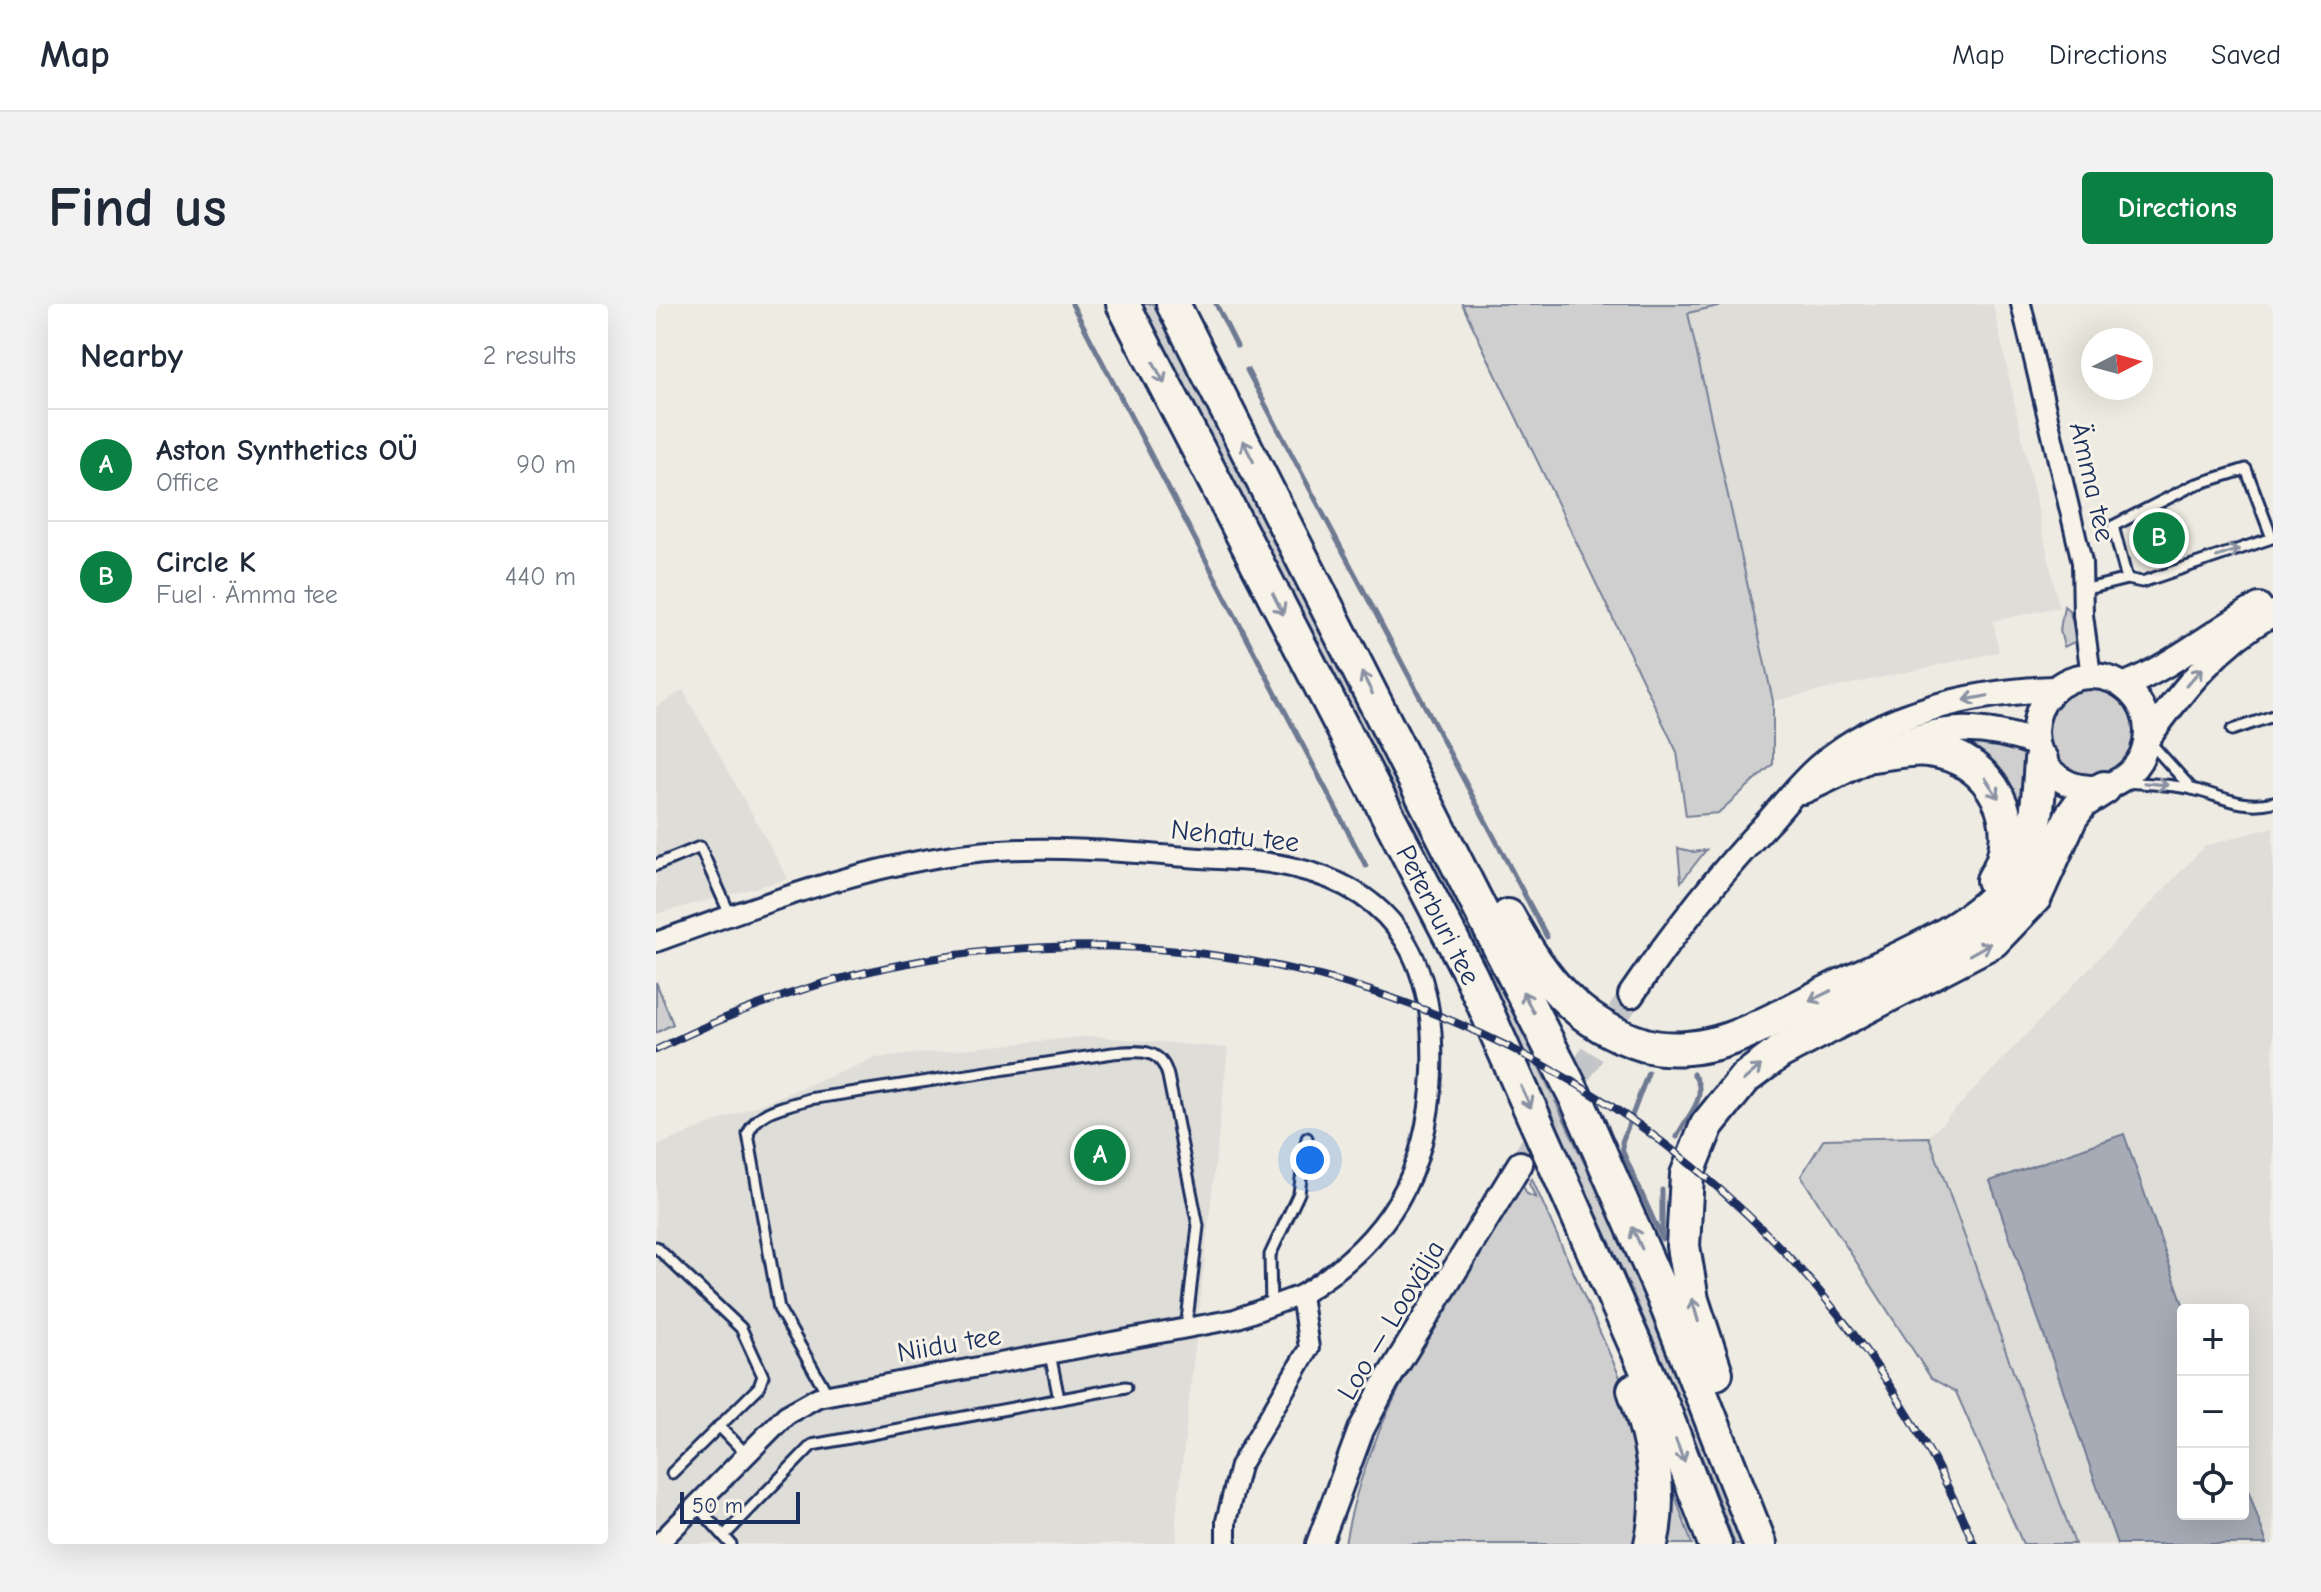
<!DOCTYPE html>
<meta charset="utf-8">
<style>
body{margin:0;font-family:"Comic Neue",sans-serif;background:#f2f2f3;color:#1f2937}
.controls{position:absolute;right:24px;bottom:24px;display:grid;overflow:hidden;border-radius:8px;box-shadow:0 8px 32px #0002}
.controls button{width:72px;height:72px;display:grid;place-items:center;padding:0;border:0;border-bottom:2px solid #e0e1e3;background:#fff;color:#1f2937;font:40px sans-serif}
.compass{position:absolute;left:1425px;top:24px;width:72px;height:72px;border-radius:50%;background:#fff;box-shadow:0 8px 32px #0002;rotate:84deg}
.scale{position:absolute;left:24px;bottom:20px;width:120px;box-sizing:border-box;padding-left:8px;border:4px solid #1b2f5e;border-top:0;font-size:22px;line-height:28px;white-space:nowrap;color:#1b2f5e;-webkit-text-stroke:6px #f7f3e8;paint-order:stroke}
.you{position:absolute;left:654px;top:856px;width:28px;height:28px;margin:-20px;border:6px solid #fff;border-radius:50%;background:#1a73e8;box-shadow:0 0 0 12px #1a73e833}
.badge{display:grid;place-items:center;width:52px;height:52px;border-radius:50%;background:#0b8043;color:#fff;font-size:26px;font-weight:700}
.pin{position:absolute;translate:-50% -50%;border:4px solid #fff;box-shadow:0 2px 8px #0006}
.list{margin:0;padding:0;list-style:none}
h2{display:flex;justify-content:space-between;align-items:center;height:104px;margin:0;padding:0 32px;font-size:34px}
h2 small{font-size:26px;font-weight:400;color:#747a83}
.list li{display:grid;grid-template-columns:52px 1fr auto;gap:24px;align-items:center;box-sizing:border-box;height:112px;padding:0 32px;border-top:2px solid #e0e1e3}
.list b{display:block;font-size:30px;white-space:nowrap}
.list p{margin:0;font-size:26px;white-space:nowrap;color:#747a83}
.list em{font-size:26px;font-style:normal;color:#747a83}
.icon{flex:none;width:44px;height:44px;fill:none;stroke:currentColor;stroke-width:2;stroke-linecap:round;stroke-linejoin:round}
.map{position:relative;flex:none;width:1617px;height:1240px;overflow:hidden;border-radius:8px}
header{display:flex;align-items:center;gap:48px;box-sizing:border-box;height:112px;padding:0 40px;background:#fff;border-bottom:2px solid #e0e1e3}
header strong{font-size:38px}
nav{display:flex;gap:44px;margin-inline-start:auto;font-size:28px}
.intro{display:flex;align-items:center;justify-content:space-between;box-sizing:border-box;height:192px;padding:0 48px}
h1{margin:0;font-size:56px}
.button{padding:20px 36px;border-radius:8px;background:#0b8043;color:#fff;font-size:28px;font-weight:700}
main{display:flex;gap:48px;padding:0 48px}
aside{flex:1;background:#fff;border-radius:8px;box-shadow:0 8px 32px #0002}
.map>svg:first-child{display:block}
</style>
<header>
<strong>Map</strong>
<nav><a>Map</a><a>Directions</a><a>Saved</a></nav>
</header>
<div class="intro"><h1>Find us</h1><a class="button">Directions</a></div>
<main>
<aside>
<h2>Nearby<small>2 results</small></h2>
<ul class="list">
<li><span class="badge">A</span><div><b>Aston Synthetics OÜ</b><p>Office</p></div><em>90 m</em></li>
<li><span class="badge">B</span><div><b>Circle K</b><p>Fuel · Ämma tee</p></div><em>440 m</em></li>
</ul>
</aside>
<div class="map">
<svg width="1617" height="1240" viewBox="0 0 1617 1240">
<rect width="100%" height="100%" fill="#eeebe2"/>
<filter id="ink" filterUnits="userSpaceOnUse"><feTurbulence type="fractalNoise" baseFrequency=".0125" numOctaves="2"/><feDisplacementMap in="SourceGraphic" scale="16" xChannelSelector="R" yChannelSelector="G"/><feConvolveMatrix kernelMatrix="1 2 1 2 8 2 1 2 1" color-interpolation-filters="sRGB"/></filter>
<g filter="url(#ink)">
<g fill="#deddd8" fill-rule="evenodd">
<path d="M1070,0H1337L1403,303L1337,317L1343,348L1117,397L1032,8Z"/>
<path d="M27,386L132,575L0,610V403Z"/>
<path d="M1617,523V1240H1419L1273,833L1549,542ZM1527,1006H1587V1210H1527Z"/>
<path d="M434,732L572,744L520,1215L521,1240H0V842L220,754Z"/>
</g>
<g fill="#cfcfcf" stroke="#757f96" stroke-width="2">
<path d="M486,0H499C623,242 748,482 866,727C946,894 1025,1065 1088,1240H1079C1011,1054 926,875 839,697C725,462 605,232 486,0Z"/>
<path d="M806,0H1070L1032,9L1117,397V460L1062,509L1030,512L1021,448Z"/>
<path d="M1408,302L1413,306L1422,336L1408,343L1404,326Z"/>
<circle cx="1435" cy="428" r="48"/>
<path d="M1322,433L1360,444L1370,452L1367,523L1287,435Z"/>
<path d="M1022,544L1038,548L1050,546L1025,578Z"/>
<path d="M0,678L17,720L0,729Z"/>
<path d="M1273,833L1419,1240H1367L1300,1088L1275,1074L1145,872L1168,835Z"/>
<path d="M876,875L971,1089L981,1123L987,1240H689C711,1108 798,992 866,880L871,890L880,894L873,880Z"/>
<path d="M1013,1175L1036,1240H1007Z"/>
</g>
<path fill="#a6abb5" stroke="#6e7992" stroke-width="2" d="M1468,830L1529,1006L1527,1210H1587V1171L1611,1240H1461L1334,877Z"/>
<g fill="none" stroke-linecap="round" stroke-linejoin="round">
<g stroke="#6e7992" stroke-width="5">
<path d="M416,0L710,562"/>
<path d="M560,0L581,42"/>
<path d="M591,66L891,633"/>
<path d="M992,769L966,838L967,848L1006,935V886"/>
<path d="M1021,833C1030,812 1055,792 1037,770"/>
</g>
<path stroke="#c4c5c8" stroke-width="24" stroke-dasharray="24 12" stroke-linecap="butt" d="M864,860L975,691"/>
<g stroke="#1b2f5e" stroke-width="15">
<g id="lane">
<path d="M1427,286L1471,275L1486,278L1616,234L1590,165L1538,181L1457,222L1471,275"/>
<path d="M1576,426L1617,412"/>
<path d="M1491,435L1536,485"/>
<path d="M1463,478C1486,479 1509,480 1532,484C1562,490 1585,506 1617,498"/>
<path d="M0,561L44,543L75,613"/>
<path d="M0,943L85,1024L107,1072L103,1083L16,1169"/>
<path d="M615,1004L614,951L643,889L651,834"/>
<path d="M394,1050L403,1095"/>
<path d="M172,1091L123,1005L92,830C102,805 129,803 153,795L457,749C482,747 505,743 512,772L542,922L530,1025"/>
<path d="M63,1122L91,1151"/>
<path d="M40,1201L75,1240"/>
<path d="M68,1232L156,1141L470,1083"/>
</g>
</g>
<g stroke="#1b2f5e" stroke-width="24">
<g id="street">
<path d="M1365,0L1426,258L1427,311L1435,372"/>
<path d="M0,638C110,598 227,554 344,546C406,542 469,548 531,553C567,556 605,555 639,564C747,589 780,667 776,768C772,871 732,937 645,991L653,1044L584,1162L570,1217V1240"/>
<path d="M2,1240L130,1111L162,1093L579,1015L645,991"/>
</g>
</g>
<g stroke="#1b2f5e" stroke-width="30">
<g id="secondary">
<circle cx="1435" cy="428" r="56"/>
<path d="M1467,382C1516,362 1557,328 1603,302"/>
<path d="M1491,435C1527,385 1562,340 1617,309"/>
<path d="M1147,487C1237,449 1275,402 1379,439"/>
<path d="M975,691C1017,629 1063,570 1115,515C1131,497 1146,477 1164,462C1226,408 1318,388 1397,385"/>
<path d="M663,1240L705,1126L730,1078L864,860"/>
</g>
</g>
<g stroke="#1b2f5e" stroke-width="38">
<g id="highway">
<path d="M467,0L815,672L1007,1103L1059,1240"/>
<path d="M517,0L922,798L1006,990L1104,1240"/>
<path d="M1216,451C1234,449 1255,444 1272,446C1336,452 1372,522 1337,576"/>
<path d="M852,612C884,672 921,721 989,741C1015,748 1048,744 1073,735C1107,723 1140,704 1172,688C1233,657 1316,630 1357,573C1382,539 1382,496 1385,456"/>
<path d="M1060,1069L1036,996L1027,942L1031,871L1051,821L1089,774L1124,748L1337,637L1379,593L1415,513L1426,498L1448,484"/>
<path d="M978,1086C996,1135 1007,1189 995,1240"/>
</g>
</g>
<use href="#lane" stroke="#f7f3e8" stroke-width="9"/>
<use href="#street" stroke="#f7f3e8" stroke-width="18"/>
<use href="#secondary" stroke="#f7f3e8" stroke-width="24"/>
<use href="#highway" stroke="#f7f3e8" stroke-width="32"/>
<g stroke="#1b2f5e" stroke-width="8">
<path id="rail" d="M0,746C502,490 1102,728 1318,1240"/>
</g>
<use href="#rail" stroke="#f7f3e8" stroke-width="5" stroke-dasharray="15" stroke-linecap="butt"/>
</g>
<defs><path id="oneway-shaft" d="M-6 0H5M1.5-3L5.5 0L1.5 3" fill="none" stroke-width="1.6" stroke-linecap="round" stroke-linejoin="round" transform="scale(2)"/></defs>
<g stroke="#8991a3">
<use href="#oneway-shaft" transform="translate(503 69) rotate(63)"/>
<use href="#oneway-shaft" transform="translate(592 147) rotate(-117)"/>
<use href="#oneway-shaft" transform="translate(1572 249) rotate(-19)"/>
<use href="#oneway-shaft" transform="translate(622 300) rotate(63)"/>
<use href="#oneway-shaft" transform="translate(1538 373) rotate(-49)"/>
<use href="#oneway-shaft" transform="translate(711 379) rotate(-117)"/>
<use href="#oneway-shaft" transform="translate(1320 394) rotate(169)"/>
<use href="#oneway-shaft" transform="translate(1500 480) rotate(5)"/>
<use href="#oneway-shaft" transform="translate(1336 484) rotate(56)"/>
<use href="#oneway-shaft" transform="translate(1324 645) rotate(-29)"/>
<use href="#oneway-shaft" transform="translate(1164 692) rotate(154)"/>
<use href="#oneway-shaft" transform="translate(872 698) rotate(-117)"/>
<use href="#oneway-shaft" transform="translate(1096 769) rotate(-41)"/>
<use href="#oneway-shaft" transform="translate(870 793) rotate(65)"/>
<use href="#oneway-shaft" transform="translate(981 934) rotate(-114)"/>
<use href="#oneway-shaft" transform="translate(1039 1006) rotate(-106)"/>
<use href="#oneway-shaft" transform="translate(1024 1147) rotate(69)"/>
</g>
</g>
<g text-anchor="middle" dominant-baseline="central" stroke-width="6" stroke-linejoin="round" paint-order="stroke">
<g font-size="28" fill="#1b2f5e" stroke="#f7f3e8">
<text transform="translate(1436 178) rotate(77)">Ämma tee</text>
<text transform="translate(579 532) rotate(6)">Nehatu tee</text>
<text transform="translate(782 611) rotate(63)">Peterburi tee</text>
<text transform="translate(735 1016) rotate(-59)">Loo — Loovälja</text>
<text transform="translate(293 1040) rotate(-10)">Niidu tee</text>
</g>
</g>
</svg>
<div class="controls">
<button>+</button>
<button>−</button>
<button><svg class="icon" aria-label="locate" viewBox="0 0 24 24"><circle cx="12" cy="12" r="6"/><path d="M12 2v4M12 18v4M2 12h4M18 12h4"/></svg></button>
</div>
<svg class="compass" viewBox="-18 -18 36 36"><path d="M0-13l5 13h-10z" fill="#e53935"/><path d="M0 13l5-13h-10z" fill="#747a83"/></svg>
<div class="scale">50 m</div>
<div class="you"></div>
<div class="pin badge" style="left:444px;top:851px">A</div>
<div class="pin badge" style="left:1503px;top:234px">B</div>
</div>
</main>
